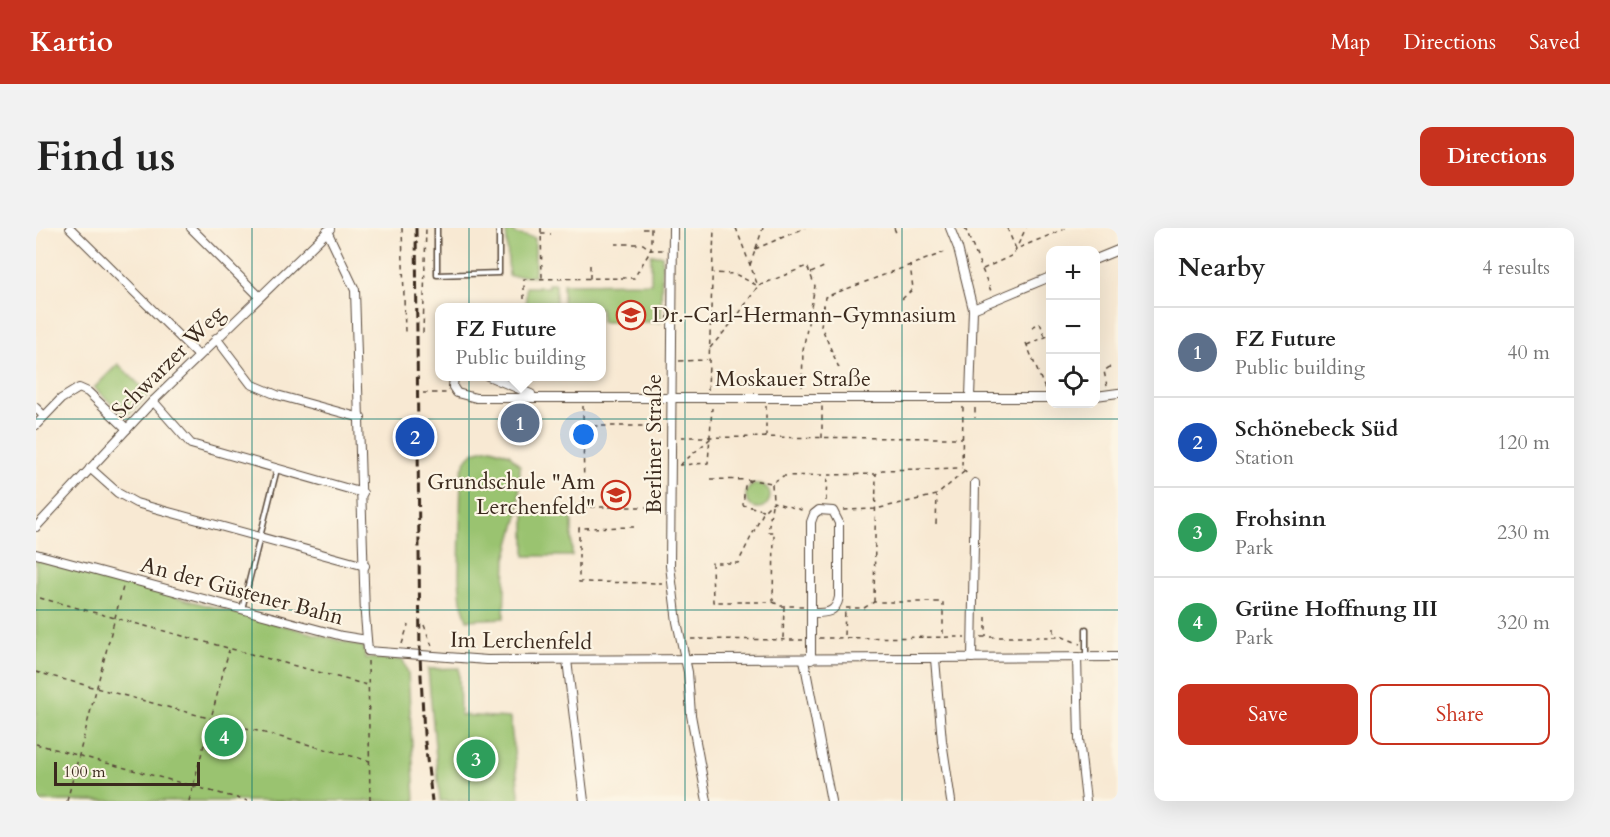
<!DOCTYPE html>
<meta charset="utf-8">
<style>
body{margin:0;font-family:Cardo,serif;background:#f2f2f2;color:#222}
.controls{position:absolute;right:18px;top:18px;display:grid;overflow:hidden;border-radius:12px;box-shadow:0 6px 24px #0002}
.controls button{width:54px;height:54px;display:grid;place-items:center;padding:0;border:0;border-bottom:2px solid #e0e0e0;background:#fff;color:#222;font:30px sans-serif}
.scale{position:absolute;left:18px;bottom:15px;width:146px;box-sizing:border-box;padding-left:6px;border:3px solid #3b2a1e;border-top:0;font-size:16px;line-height:21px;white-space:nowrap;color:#3b2a1e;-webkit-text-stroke:4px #fcf5e5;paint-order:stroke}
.you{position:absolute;left:548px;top:207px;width:21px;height:21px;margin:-15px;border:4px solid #fff;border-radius:50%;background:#1a73e8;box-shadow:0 0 0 9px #1a73e833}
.badge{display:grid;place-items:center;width:39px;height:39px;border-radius:50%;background:#c8321e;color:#fff;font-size:20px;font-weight:700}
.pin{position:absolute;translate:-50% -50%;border:3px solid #fff;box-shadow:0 2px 6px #0006}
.popup{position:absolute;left:399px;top:75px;width:171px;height:78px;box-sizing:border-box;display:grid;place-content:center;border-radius:12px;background:#fff;filter:drop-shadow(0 2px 4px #0005);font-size:20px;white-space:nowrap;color:#767676}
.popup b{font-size:22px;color:#222}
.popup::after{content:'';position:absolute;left:50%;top:100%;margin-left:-12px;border:12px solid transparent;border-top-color:#fff}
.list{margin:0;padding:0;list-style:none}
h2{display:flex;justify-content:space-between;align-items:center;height:78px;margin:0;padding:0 24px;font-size:26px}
h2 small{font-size:20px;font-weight:400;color:#767676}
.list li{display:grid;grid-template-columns:39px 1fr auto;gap:18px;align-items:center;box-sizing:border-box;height:90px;padding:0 24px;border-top:2px solid #e0e0e0}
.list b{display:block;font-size:22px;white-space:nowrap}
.list p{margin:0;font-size:20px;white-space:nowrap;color:#767676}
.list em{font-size:20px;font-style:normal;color:#767676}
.actions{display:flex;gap:12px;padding:18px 24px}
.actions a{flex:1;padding:14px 0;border:2px solid #c8321e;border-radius:12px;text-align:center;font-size:21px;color:#c8321e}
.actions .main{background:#c8321e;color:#fff}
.icon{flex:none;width:33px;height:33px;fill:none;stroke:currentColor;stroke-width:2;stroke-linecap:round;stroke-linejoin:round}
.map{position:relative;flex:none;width:1082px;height:573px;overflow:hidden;border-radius:12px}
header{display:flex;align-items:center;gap:36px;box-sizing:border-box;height:84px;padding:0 30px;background:#c8321e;color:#fff}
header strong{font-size:28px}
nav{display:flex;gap:33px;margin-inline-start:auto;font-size:21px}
.intro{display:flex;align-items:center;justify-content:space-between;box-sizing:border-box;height:144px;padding:0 36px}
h1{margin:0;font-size:42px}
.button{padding:15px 27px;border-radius:12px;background:#c8321e;color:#fff;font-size:21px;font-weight:700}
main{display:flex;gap:36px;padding:0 36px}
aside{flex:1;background:#fff;border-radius:12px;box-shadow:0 6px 24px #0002}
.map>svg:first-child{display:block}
</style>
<header>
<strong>Kartio</strong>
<nav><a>Map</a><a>Directions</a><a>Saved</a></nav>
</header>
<div class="intro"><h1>Find us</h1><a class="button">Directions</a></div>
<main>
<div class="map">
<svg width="1082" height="573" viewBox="0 0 1082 573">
<rect width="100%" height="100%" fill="#fcf5e5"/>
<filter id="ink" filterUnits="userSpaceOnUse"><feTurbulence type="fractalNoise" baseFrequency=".0167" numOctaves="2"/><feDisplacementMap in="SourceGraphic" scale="12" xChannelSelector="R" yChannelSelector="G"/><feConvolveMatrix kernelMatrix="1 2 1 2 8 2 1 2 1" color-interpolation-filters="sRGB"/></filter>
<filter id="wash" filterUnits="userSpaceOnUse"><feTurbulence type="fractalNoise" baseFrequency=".008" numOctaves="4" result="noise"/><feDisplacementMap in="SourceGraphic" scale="24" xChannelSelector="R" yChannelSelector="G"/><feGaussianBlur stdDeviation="1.35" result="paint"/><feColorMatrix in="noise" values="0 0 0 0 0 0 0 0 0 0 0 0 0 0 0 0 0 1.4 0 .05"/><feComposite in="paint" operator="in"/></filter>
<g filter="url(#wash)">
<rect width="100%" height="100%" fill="#f8e9d3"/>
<g fill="#9ac36f" stroke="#6a7646" stroke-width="1.5">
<path d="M470,0H476L479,6L499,10V48H473Z"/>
<path d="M615,27H626L625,94H565V80L490,79V59H512V56H520V76H527V56L615,55Z"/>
<path d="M82,136L113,166L95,185L88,187L58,160Z"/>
<path d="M456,220L473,226L484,238L483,284L470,331L468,390L431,392L425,373L423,350L425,245C430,227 437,222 456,220Z"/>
<circle cx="722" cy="268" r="12"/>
<path d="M489,282L536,283V328H489Z"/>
<path d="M0,332L328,419L329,430L367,432L372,445L379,573H0Z"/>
<path d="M423,440L424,487L474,490L484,573H404L392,441Z"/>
</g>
</g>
<g filter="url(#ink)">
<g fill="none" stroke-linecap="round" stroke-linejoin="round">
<g stroke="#574739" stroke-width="7">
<g id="lane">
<path d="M401,0V47L463,45V0"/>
<path d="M206,381L241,241"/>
<path d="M1050,401V428"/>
</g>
</g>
<g stroke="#574739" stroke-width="10">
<g id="street">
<path d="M34,0L162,127"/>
<path d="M155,0L223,68"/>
<path d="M637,0L634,338L641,394L652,444L655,487L671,573"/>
<path d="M914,0L922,20L937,81L934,169"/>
<path d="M291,3L319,62L329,387L332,423L451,432L1082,429"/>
<path d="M1060,31L1082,22"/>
<path d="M937,81L1014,49"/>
<path d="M180,110L215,156L241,167L325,190"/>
<path d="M418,148L417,159L421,165L440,170H1014"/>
<path d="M452,148L495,166"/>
<path d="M1060,168L1082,165"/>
<path d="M117,173L155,216L327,265"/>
<path d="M0,180L8,188"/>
<path d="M0,197L25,171L43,160L52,164L91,201"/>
<path d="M54,240L82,265L100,275L329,338"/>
<path d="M0,299L117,173L294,1"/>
<path d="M0,326L306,408L331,412"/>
<path d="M1041,429L1043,511L1050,573"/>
<path d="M936,430L939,255"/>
<path d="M899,431L906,513L915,573"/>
<path d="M531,432L548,573"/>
<path d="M768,432L795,573"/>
<path d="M775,432C775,386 775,340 775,294L778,286L783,282L797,283L803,295V369C800,386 789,385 775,385"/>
</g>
</g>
<g stroke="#574739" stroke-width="1.5" stroke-dasharray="4.5 4.5" stroke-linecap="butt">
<path d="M366,0L369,104"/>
<path d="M505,0L506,50"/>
<path d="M700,0L722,58L771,38L779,58L767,122L766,160"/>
<path d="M858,0L861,7"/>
<path d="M929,0L955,63"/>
<path d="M971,0L980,21L1031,0"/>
<path d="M607,1H615"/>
<path d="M505,6H515"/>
<path d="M579,16H607L615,22H628"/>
<path d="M719,21L769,0"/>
<path d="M554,37V51"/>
<path d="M714,37L727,0"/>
<path d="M947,41L977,27L990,0"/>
<path d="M775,45L790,38"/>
<path d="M866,71L877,61L874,36"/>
<path d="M488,80V51L598,50L615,22V0"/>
<path d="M996,99L1004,95L1009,108"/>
<path d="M387,105L390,0"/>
<path d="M990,115L1009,161"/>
<path d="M991,117L1014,107"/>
<path d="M674,120L700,90L722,58L699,46L677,45"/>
<path d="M643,133L671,132"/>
<path d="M803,140L785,98L789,69L912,23"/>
<path d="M492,155L495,148"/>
<path d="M1071,158L1068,143L1075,138"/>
<path d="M672,162L678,0"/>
<path d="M387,165H410"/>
<path d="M547,178L548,279H625"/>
<path d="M927,179L926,240L932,247"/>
<path d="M939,180V190"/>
<path d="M548,198H627"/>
<path d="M645,209L927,210"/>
<path d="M730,209V178"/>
<path d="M786,210V178"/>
<path d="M643,237L672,235L676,180"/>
<path d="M644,237L675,210"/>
<path d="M675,251L714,252"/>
<path d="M736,256L737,272"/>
<path d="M790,273L791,247L840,246L846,242L926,240"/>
<path d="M736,277L732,304H738L737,373"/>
<path d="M727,282L707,277L709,258L715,252L736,255L747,248L789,247"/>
<path d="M808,282L839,281L901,267L929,243"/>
<path d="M900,296L901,268"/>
<path d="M598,299L543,300V354L626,355"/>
<path d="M4,370L331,457"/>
<path d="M838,374L840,246"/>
<path d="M767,378H745L737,374H677L676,335H702L728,283L737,274L769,283"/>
<path d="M810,380H828L838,374H907V409"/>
<path d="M950,389V409"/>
<path d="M388,397L396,418"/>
<path d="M1018,400V408"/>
<path d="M808,407L809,382"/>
<path d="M945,409H1027L1044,416"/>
<path d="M747,410L748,379"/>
<path d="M783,410L929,409"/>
<path d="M655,411L767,412"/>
<path d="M366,416L372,397"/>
<path d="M332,433L334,573"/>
<path d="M0,444L334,533"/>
<path d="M0,516L212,573"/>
<path d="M31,573L87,359"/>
<path d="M153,573L193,422"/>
</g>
<use href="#lane" stroke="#fff" stroke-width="4"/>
<use href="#street" stroke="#fff" stroke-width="8"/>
<path stroke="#3b2a1e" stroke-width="3" stroke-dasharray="9 4.5" stroke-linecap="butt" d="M380,0L384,428L388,506L396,573"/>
</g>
</g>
<path fill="none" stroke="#0f766e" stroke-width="1.5" stroke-opacity="0.55" d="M216,0V573M433,0V573M649,0V573M866,0V573M0,191H1082M0,382H1082"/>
<defs>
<g id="school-ring" transform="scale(1.5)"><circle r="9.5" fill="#fcf5e5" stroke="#c8321e" stroke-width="1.5"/><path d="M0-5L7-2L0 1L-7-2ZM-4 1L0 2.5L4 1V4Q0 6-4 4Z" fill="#c8321e"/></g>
</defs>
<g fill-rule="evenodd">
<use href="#school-ring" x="595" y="87"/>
<use href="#school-ring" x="580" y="267"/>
</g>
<g text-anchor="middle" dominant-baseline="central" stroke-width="4.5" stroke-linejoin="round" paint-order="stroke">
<g font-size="22" fill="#3b2a1e" stroke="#fcf5e5" text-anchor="start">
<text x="616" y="87">Dr.-Carl-Hermann-Gymnasium</text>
<text x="559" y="254" text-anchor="end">Grundschule "Am<tspan x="559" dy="25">Lerchenfeld"</tspan></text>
</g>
<g font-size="22" fill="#3b2a1e" stroke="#fcf5e5">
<text transform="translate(132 134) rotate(-45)">Schwarzer Weg</text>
<text x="757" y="151">Moskauer Straße</text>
<text transform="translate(618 216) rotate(-90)">Berliner Straße</text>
<text transform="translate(206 363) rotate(15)">An der Güstener Bahn</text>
<text transform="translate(485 413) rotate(1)">Im Lerchenfeld</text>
</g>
</g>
</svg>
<div class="controls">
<button>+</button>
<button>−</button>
<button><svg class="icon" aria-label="locate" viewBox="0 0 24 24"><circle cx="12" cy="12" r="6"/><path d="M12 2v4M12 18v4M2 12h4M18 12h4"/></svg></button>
</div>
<div class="scale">100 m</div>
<div class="you"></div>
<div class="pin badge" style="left:484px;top:195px;background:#5c6f8a">1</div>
<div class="popup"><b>FZ Future</b>Public building</div>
<div class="pin badge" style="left:379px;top:209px;background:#1a4fb4">2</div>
<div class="pin badge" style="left:440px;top:531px;background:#2e9e5b">3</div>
<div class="pin badge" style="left:188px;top:509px;background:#2e9e5b">4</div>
</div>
<aside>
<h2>Nearby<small>4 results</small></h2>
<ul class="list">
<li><span class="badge" style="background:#5c6f8a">1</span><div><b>FZ Future</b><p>Public building</p></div><em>40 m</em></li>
<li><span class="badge" style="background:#1a4fb4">2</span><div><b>Schönebeck Süd</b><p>Station</p></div><em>120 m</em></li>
<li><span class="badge" style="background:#2e9e5b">3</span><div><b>Frohsinn</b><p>Park</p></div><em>230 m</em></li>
<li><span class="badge" style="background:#2e9e5b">4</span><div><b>Grüne Hoffnung III</b><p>Park</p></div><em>320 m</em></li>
</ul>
<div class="actions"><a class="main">Save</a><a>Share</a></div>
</aside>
</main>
